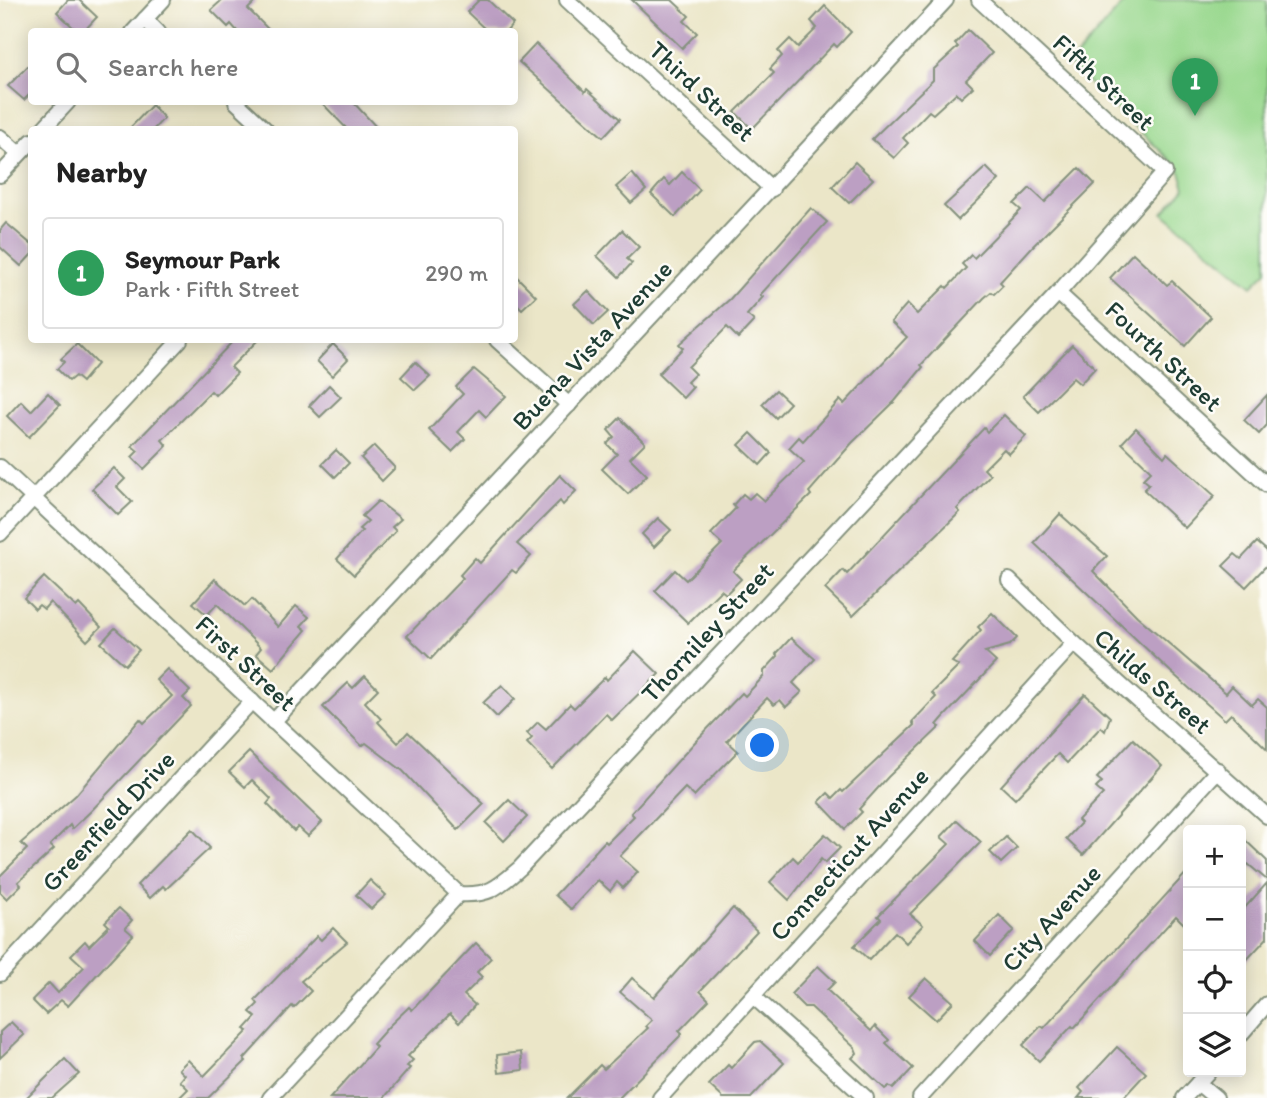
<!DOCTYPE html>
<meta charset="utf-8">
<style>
body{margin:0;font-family:Itim,sans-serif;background:#f6f6f6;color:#222}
.controls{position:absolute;right:21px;bottom:21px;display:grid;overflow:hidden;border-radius:7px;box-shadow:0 4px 18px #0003}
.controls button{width:63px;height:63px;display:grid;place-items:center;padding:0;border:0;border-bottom:2px solid #e0e0e0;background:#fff;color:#222;font:35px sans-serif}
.you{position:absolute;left:763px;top:746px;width:24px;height:24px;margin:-18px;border:5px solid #fff;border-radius:50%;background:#1a73e8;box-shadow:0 0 0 10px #1a73e833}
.badge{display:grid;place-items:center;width:46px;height:46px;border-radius:50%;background:#b5179e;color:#fff;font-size:23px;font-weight:700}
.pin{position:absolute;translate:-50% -58px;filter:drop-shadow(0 2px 4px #0008)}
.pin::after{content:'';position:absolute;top:37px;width:24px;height:21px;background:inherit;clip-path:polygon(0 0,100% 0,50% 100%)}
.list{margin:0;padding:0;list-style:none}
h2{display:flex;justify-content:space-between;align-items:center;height:91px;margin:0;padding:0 28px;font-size:30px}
h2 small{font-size:23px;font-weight:400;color:#767676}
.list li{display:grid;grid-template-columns:46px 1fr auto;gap:21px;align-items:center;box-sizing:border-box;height:112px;margin:0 14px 14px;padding:0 14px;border:2px solid #e0e0e0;border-radius:7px}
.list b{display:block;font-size:26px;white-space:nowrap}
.list p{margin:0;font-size:23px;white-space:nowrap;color:#767676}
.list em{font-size:23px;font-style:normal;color:#767676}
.icon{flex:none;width:38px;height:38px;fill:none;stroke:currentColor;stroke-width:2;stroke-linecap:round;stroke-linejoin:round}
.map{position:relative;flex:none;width:1267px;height:1098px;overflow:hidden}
.search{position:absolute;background:#fff;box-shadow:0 4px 18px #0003;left:28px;top:28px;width:490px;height:77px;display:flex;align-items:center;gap:18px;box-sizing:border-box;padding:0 24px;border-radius:7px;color:#767676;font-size:26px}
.panel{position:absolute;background:#fff;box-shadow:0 4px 18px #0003;left:28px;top:126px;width:490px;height:217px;border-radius:7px}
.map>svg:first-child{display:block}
</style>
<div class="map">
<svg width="1267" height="1098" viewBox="0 0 1267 1098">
<rect width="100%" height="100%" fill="#fdfcf7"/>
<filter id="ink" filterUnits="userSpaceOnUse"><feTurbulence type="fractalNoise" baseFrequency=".0143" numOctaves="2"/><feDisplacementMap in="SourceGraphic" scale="14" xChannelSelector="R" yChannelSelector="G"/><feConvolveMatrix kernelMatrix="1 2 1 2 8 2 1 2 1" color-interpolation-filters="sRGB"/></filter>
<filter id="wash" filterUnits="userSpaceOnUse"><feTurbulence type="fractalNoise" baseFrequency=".00686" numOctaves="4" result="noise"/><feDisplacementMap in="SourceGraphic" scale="28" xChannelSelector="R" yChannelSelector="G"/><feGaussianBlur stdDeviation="1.57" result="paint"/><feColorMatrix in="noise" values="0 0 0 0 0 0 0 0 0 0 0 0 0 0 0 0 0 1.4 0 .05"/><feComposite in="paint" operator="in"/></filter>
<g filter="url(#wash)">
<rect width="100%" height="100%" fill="#ebe6c8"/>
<path fill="#99d88e" stroke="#5c8a61" stroke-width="2" d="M1126,0H1267V271L1252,286L1163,213L1185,188L1179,168L1069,65Z"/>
<g id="blocks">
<g fill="#bc9fc3">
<path d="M68,0H79L97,17L83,32H78L57,12Z"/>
<path d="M222,0H257L248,9L271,32H238L231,24L228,27L211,10Z"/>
<path d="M479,0H488L513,24L506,32H488L467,12Z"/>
<path d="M632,0H672L689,16L684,21L697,33L682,48Z"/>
<path d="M825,6L851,32L837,47L834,44L752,129L735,112L774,73L770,69L782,56L778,51L790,39L798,47L817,28L811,21Z"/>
<path d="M968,30L992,53L966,80L973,87L961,98L956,93L933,114L929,111L903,138L908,143L894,158L872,139L933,80V70L958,47L955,44Z"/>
<path d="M536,44L585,92L587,89L620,119L603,137L519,62Z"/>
<path d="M32,62V92L24,100L8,86Z"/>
<path d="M321,102H353L379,130H348Z"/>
<path d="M152,105L164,118L153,130H128Z"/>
<path d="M855,162L873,179L849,203L832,187Z"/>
<path d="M986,167L999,180L958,220L944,206Z"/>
<path d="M1079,168L1095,184L1032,247L1000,282L1003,285L994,294L991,292L984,298L921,365L923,367L895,401L852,443L809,492L811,495L733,571L741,579L726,594L721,590L688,623L655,591L675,570L686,580L722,544L711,534L736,508L733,505L743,494L749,499L755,493L764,501L804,462L789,448L799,437L803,441L840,400L844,404L907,337L891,322L907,304L917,314L945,286L947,288L966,268L962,264L971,255L974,258L1021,210L1014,204L1030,188L1045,202Z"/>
<path d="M682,172L700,190L675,217L651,194L664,179L670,185Z"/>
<path d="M632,173L646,190L631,203L616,187Z"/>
<path d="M811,208L827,222L760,295L763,297L747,315L754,321L738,338L727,327L688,367L695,374L687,382L693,387L683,398L658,374L683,348L679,344L730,299Z"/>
<path d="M6,223L32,245V254L21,266L0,247V230Z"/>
<path d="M622,230L639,247L627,259L632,263L619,277L597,256Z"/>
<path d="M1133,253L1167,285L1172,281L1211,317L1185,346L1110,278Z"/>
<path d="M514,274L536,296L522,309L514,301Z"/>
<path d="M588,291L608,312L594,325L574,304Z"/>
<path d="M234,340H258L231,367L237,373L215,395L211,391L162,440L167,446L144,469L132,457L138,451L132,446Z"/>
<path d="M77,344L97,364L82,382L75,376L69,381L57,369L64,362L61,359Z"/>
<path d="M333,344L348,359L332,376L317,361Z"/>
<path d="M1072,345L1095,368L1080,384L1073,378L1039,412L1023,396Z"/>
<path d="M415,362L430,376L415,390L401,377Z"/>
<path d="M474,369L506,396L486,417L479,410L458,432L465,439L452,452L429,430L463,394L456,387Z"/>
<path d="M329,385L341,397L320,417L309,406Z"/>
<path d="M776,390L790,403L776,418L762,404Z"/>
<path d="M48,393L60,405L29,437L7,416L21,401L31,411Z"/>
<path d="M1267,395V425L1259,434L1244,420Z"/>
<path d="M1004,415L1026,436L1009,454L1004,449L984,469L990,475L957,509L960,512L853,616L825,589L843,570L847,574L984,428L987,432Z"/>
<path d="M620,418L645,443L630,458L647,475L628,494L602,469L617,454L607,444L614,437L608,430Z"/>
<path d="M1136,428L1164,457L1167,453L1215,496L1185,528L1144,490L1149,484L1143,479L1151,471L1122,443Z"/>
<path d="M751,433L771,453L760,465L739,445Z"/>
<path d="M374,446L395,468L382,481L361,458Z"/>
<path d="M336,450L349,463L335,477L322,464Z"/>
<path d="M114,468L125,479L117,487L132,502L118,515L92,489Z"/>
<path d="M560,475L576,491L563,505L560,501L517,544L531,556L516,573L512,570L431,659L407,636L463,578L460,575L475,558L480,563Z"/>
<path d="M378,501L401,519L392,527L396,531L354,575L337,559L362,531L359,529L368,521L362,516Z"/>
<path d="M1060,514L1107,556L1093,571L1137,616L1226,693L1232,686L1252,705L1258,699L1267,707V749L1231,714L1225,720L1171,672L1034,543Z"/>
<path d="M658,518L671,530L654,547L642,534Z"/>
<path d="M1257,542L1267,551V565L1246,587L1223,566L1235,554L1241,559Z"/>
<path d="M44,577L76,607L79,604L101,627L87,641L50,602L44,609L39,605L35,609L24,598Z"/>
<path d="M215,579L245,606L252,599L278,627L296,606L309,617L301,626L306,630L273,669L256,654L261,648L217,604L207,615L193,603Z"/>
<path d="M992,613L1017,638L1010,645L985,652L996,662L943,718L937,725L940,727L888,777L859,809L862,812L845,829L819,802L828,793L833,798L841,790L843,792L914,725L912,722L936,697L932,693L959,666L952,662L981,630L978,627Z"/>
<path d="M115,628L139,650L125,665L101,643Z"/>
<path d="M791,638L815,659L793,683L802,692L786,707L780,700L774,705L767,698L727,741L738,751L694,796L685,788L620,856L638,872L623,888L617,882L610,891L598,880L571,909L555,895L605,841L607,843L634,816L631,813L695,742L742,693L745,696L764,676V671L778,656L776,654Z"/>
<path d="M635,651L659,674L612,720L606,714L552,769L527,743L532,738L527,733L538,722L546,729L570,704L574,708L605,677L607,680Z"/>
<path d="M167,669L190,691L183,698L191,706L91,811L72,829L70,825L50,845L54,849L18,882L21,885L7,899L0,892V876L27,849L21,843L76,795L140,719L144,723L172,696L156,680Z"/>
<path d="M365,676L378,689L365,702L381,719L378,722L398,743L408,732L484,804L458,830L403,771L366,743L362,746L323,707L348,683L353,688Z"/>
<path d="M502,685L515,699L497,717L483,703Z"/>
<path d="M1085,694L1110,717L1105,731L1101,727L1067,763L1058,754L1015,799L1001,786Z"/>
<path d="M1133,739L1162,766L1083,855L1066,839L1081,823L1078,820L1103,794L1096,788L1102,782L1097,778Z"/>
<path d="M249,752L322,822L308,836L298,827L294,831L267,804L271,799L252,780L245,787L229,772Z"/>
<path d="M509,800L527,817L504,841L486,823Z"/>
<path d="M957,820L981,842L910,914L923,925L906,943L895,932L869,960L854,946L881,919L878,916L949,844L941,837Z"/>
<path d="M192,829L210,848L166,889L163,886L150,898L137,885Z"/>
<path d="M825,834L840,848L825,863L821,859L789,900L770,882L793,857L798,862Z"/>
<path d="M1241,836L1267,861V880L1248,864L1241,871Z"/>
<path d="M1006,837L1017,848L1001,863L990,852Z"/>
<path d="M1188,871V928L1176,916L1074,1028L1072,1026L1039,1061L1023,1045L1041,1026L1044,1028Z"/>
<path d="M370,880L386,895L371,909L356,895Z"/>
<path d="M1267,883V938L1241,966V912Z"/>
<path d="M119,908L132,920L125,928L133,935L68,1006L61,1000L46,1014L32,1000L49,983L58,993L84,967L71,955L85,941L89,946L109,926L105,922Z"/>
<path d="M733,908L757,931L700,991L709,1000L679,1031L682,1034L619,1098H567L600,1065L604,1069L648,1028L646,1026L652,1020L620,992L632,978L654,997Z"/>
<path d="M999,915L1014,930L990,956L975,941Z"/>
<path d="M333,928L347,942L301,981L311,991L294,1008L292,1006L244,1059L246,1061L208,1098H179L188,1089L180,1081L185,1075L179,1069L188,1060L204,1076L248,1031L245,1029L256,1017L250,1012L258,1004L255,1000L317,936L321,940Z"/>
<path d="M476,943L491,958L477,972L482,977L464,995L475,1005L459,1023L450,1014L408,1056L413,1060L407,1066L410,1068L384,1098H330L376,1047L373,1044L389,1026L409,1007L412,1010Z"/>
<path d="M818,966L835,982L827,990L871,1031L875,1026L889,1040L886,1043L913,1068L893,1089L889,1086L885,1089L852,1058L857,1053L855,1048L811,1007H804L791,994Z"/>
<path d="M926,978L953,1002L936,1020L909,996Z"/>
<path d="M11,1022L24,1035L0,1058V1032Z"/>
<path d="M760,1041L784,1063L751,1098H723L709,1085L728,1065L731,1068L755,1042Z"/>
<path d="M1117,1047L1146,1073L1123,1098H1078L1083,1092L1079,1088Z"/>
<path d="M521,1052L523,1070L499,1073L497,1055Z"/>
<path d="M65,1059L79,1074L52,1098H26Z"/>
</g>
</g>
</g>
<g filter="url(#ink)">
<use href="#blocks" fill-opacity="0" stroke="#85927e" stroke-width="2"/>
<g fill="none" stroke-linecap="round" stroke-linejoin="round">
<g stroke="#85927e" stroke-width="18">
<g id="street">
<path d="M567,0L772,189"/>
<path d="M145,19L158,32"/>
<path d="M133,32L163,0"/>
<path d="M236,102L266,130"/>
<path d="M42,130L68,102"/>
<path d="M0,137L19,154"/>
<path d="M0,175L32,141"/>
<path d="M1058,293L1267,485"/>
<path d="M497,340L569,405"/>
<path d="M0,467L459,894"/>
<path d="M0,534L180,340"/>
<path d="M1009,580L1074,643L1267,816"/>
<path d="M273,722L946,0"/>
<path d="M459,894C490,896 498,887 520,868L1058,293L1165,172L979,0"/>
<path d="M0,974L252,701"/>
<path d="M753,996L866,1098"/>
<path d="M1241,1034L1267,1004"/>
<path d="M1198,1083L1216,1098"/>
<path d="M270,1098L459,894"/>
<path d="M660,1098L1074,643"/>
<path d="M920,1098L1218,770"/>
<path d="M1184,1098L1208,1072"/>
</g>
</g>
<use href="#street" stroke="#fff" stroke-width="14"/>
</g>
</g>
<g text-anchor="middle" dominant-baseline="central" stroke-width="5" stroke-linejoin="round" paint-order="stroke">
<g font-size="26" fill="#1f3d34" stroke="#fdfcf7">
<text transform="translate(1104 82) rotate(43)">Fifth Street</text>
<text transform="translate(702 91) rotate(43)">Third Street</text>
<text transform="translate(592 345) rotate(-47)">Buena Vista Avenue</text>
<text transform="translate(1164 356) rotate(43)">Fourth Street</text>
<text transform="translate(707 632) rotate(-47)">Thorniley Street</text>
<text transform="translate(246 663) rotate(43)">First Street</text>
<text transform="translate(1153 681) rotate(41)">Childs Street</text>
<text transform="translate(108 821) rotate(-47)">Greenfield Drive</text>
<text transform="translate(849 854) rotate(-48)">Connecticut Avenue</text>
<text transform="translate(1051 918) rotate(-48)">City Avenue</text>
</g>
</g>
</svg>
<div class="controls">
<button>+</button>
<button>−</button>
<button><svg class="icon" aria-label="locate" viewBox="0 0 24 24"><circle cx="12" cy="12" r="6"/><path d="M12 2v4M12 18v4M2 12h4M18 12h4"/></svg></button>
<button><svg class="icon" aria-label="layers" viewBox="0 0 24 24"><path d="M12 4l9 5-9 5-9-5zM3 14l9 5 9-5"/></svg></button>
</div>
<div class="you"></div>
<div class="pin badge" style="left:1195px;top:116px;background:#2e9e5b">1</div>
<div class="search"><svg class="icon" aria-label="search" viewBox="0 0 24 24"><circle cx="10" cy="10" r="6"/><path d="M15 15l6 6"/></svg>Search here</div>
<section class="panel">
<h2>Nearby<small></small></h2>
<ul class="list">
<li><span class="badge" style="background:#2e9e5b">1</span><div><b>Seymour Park</b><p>Park · Fifth Street</p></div><em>290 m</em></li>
</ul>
</section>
</div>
